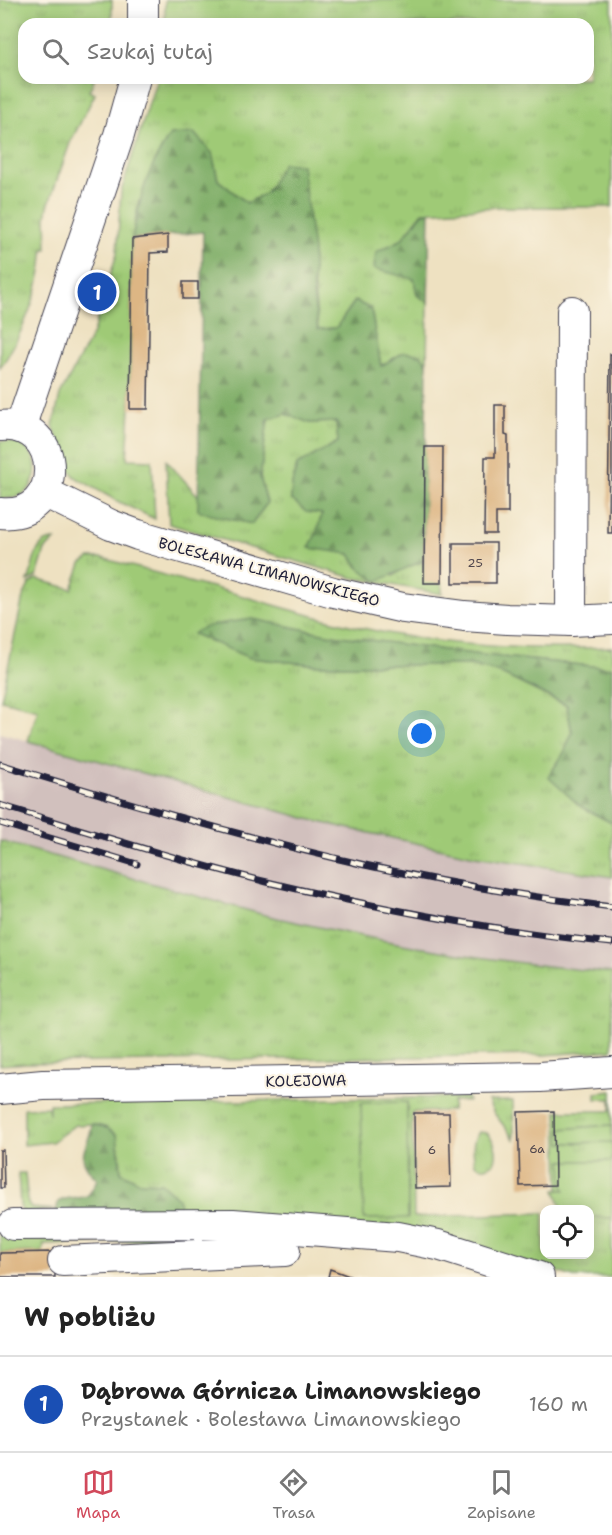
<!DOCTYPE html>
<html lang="pl">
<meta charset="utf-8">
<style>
body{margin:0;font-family:"Shantell Sans",sans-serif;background:#f6f6f6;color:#222}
.controls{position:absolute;right:18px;bottom:18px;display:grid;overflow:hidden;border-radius:12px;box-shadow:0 3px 15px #0003}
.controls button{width:54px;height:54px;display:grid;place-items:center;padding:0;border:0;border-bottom:2px solid #e0e0e0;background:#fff;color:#222;font:30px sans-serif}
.you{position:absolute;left:422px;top:734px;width:21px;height:21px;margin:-15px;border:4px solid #fff;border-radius:50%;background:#1a73e8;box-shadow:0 0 0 9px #1a73e833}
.badge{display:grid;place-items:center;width:39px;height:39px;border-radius:50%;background:#d1495b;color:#fff;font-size:20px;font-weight:700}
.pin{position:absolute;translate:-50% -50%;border:3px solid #fff;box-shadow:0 2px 6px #0006}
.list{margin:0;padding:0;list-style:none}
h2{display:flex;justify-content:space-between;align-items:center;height:78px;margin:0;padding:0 24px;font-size:26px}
h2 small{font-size:20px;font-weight:400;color:#767676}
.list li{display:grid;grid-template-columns:39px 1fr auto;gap:18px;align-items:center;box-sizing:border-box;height:96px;padding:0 24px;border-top:2px solid #e0e0e0}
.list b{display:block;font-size:22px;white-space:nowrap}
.list p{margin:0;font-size:20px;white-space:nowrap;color:#767676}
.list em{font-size:20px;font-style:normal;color:#767676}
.icon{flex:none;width:33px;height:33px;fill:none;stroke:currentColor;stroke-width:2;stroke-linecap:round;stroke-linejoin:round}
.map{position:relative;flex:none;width:612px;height:1277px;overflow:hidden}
.search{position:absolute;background:#fff;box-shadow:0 3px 15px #0003;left:18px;right:18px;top:18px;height:66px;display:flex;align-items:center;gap:15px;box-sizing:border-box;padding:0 21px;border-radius:18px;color:#767676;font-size:22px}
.sheet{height:174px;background:#fff}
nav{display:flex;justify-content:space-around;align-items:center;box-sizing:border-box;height:84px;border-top:2px solid #e0e0e0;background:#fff;font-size:16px;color:#767676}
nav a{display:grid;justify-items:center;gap:3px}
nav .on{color:#d1495b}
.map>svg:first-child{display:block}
</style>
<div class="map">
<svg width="612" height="1277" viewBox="0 0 612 1277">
<defs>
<pattern id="grass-tufts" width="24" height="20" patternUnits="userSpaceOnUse" patternTransform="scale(1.5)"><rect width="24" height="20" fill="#9fca76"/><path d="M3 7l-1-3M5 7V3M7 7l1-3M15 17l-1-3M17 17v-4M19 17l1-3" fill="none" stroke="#89ad67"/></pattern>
<pattern id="forest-firs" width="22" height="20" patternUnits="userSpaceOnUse" patternTransform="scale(1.5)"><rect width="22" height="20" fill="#7fae67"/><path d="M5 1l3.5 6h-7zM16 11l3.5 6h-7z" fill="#688d56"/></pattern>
</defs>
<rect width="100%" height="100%" fill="#fcf5e5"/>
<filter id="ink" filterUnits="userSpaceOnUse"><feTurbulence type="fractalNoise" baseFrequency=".0167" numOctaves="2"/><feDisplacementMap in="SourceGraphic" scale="12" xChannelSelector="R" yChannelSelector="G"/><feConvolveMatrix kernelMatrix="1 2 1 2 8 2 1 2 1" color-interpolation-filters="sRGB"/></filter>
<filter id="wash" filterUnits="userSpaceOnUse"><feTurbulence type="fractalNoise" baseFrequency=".008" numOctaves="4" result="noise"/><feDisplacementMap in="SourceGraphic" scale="24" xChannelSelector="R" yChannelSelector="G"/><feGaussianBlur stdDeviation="1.35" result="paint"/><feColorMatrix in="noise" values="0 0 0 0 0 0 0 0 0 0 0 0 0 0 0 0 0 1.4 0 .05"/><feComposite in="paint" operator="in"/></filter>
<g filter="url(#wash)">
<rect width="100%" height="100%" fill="#eee1c1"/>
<path fill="#d1c0bd" d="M0,733L319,822L475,856L612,877V973L548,966L430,949L311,925L268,916L0,840Z"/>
<g fill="url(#grass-tufts)" stroke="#607658" stroke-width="1.5" fill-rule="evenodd">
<path d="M0,0H112V24H24V78H95L89,91L95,94L70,143L48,206L46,218L47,249H43C44,283 20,340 0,368Z"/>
<path d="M165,0H612V207H498L423,212L401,240L376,252L414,279L417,295L428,302L427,363L419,354L381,366L371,309L355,301L336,328L318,329L302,166L283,163L266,193L247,203L218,180L212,153L139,201L132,239L130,409L127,459L152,460L155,519L117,501L75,477L68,468L53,426L60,395L93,333L117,253L121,192L157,78H588V24H165Z"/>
<path d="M286,414L310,423L336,422L338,442L297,465L292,484L291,500L322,514L316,534L334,550L350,554L358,567L394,576L405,567L424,561V582L442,583V594L354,578L169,524L166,460L200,498L198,510L212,515L252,524L267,503L260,477L268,419Z"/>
<path d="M0,441C11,441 23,442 30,452C41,465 35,490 19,496C14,499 6,498 0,499Z"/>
<path d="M55,540L45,550L37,576L28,581C35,564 33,540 55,540Z"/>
<path d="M90,558H102L207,587L208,586C258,600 307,616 358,627C441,646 527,651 612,647V668L481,655L332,635L252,619L250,658L319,665H471L497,672L567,706L572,733L564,753L549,777L581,807L612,823V877L475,856L319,822L28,741L38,709L1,700L23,597L30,583L36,579L72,589L81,564Z"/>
<path d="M0,841L268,916C322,928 376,940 430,949C490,960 551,967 612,973V1050L544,1055L27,1063L0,1065Z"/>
<path d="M612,1091V1125L561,1129L562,1143L612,1142V1161H562L566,1190H559L557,1111H611V1099H596V1093Z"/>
<path d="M467,1097L469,1101H453L452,1110H448V1111L412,1112L414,1217L544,1213V1254H590V1217L612,1218V1277H574L423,1230L183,1217L161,1183L140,1182L121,1172L120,1153L107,1128L92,1124L75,1125L52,1142L24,1145V1108L48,1107L49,1114V1104ZM407,1102L408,1217L364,1219L362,1145Z"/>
<path d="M488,1101H513L514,1139L494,1113Z"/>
<path d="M479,1132L487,1133C495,1142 499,1152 494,1163C487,1168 482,1169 475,1164C473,1153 471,1140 479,1132Z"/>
<path d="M18,1173H25L28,1204L31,1208L57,1210L23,1213L20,1206Z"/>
<path d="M0,1231L229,1237L44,1244L43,1252L0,1253Z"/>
</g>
<g fill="url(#forest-firs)" stroke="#506851" stroke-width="1.5">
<path d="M194,133L212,153L218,180L247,203L266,193L283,163L302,165L313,251V293L318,329L336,328L355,301L371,309L381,366L404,352L420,354L427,363L424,561C407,566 394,576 376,581L358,567L350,554L309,548L316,534L322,514L306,512L291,499L292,484L297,465L338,442L336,422L310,423L286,414L268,419L260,477L267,503L252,524L212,515L198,510L203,232L132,239C140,197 146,171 170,135Z"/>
<path d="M430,212L428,302L417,295L414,279L374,269L376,252L401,240L423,213Z"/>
<path d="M252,619L332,635L481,655L612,668V823L581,807L548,777L564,753L572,733L567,705L497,672L471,665H319L250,658L193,634C204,623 236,622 252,619Z"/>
<path d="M92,1124L107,1128L117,1135L121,1172L140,1182L161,1183L178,1198L183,1217L56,1212L58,1202C80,1190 85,1210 97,1179C71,1154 89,1151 92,1124Z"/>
</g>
<g fill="#9fca76" stroke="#607658" stroke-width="1.5">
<path d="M407,1102L408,1218L364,1219L361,1103Z"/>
<path d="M612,1125V1142L561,1143V1129Z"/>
<path d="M562,1161H612V1218L590,1217V1210L562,1209L555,1190H565L563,1185Z"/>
</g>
<g id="blocks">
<g fill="#ddb684">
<path d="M168,235V252L150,253L148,409H130L132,239Z"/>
<rect x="183" y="282" width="15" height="17"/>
<path d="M610,354H612V533H608Z"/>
<path d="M495,405H505V435L508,436V513H496V534H484L485,457H495Z"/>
<path d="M425,447H443L442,583H424Z"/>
<rect x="453" y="543" width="43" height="40"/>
<path d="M554,1111L555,1185L520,1186L518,1112Z"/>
<path d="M414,1113H449L451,1187L415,1188Z"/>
<path d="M0,1150H3L4,1188H0Z"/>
<path d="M54,1252L55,1277H0V1253Z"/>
<path d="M330,1269L352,1277H328Z"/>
</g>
</g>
</g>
<g filter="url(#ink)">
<use href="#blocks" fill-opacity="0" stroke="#413f4f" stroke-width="1.5"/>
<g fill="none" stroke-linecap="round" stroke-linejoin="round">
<g stroke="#413f4f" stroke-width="32">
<g id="minor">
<path d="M143,24V0"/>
<path d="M0,426C65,419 66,520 0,513"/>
<path d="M20,428L119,135L135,78"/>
<path d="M44,492L111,525L138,535L333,592L403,608L464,616L507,619L571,621L612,619"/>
<path d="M571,621L572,311"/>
<path d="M0,1089L43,1085L540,1077L612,1072"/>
<path d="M13,1225L233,1224L398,1237L438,1245L539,1277"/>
<path d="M63,1261L285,1251"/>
</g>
</g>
<use href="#minor" stroke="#fff" stroke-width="30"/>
<g stroke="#22223b" stroke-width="7">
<g id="rail">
<path d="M0,764C121,801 242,837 365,865C446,883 529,897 612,907"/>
<path d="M0,805C89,832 177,860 267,882C381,909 496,931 612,943"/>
<path d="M0,823L137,864"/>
</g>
</g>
<use href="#rail" stroke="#fcf5e5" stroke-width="4.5" stroke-dasharray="14" stroke-linecap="butt"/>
</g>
</g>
<g text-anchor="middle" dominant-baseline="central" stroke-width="4.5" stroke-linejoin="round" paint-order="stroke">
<g font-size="12" fill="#51474d">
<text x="475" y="563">25</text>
<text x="537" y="1149">6a</text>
<text x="432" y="1150">6</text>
</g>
<g font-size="15" fill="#22223b" stroke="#fcf5e5">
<text transform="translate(269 572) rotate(15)">BOLESŁAWA LIMANOWSKIEGO</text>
<text transform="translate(306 1081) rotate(-1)">KOLEJOWA</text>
</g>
</g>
</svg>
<div class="controls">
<button><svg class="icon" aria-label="locate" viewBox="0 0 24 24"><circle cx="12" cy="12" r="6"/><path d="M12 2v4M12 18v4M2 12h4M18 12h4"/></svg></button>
</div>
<div class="you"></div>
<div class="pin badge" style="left:97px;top:292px;background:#1a4fb4">1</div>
<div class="search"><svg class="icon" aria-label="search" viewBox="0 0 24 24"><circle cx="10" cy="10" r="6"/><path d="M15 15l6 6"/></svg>Szukaj tutaj</div>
</div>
<section class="sheet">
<h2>W pobliżu<small></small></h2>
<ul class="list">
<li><span class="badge" style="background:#1a4fb4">1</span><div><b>Dąbrowa Górnicza Limanowskiego</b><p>Przystanek · Bolesława Limanowskiego</p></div><em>160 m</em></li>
</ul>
</section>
<nav>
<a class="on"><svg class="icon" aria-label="map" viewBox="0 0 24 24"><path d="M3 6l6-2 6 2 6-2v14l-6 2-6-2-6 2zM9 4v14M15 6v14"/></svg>Mapa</a>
<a><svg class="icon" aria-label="directions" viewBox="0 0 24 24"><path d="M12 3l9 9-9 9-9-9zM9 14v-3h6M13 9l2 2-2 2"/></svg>Trasa</a>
<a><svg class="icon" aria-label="saved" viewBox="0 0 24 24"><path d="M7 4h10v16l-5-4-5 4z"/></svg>Zapisane</a>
</nav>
